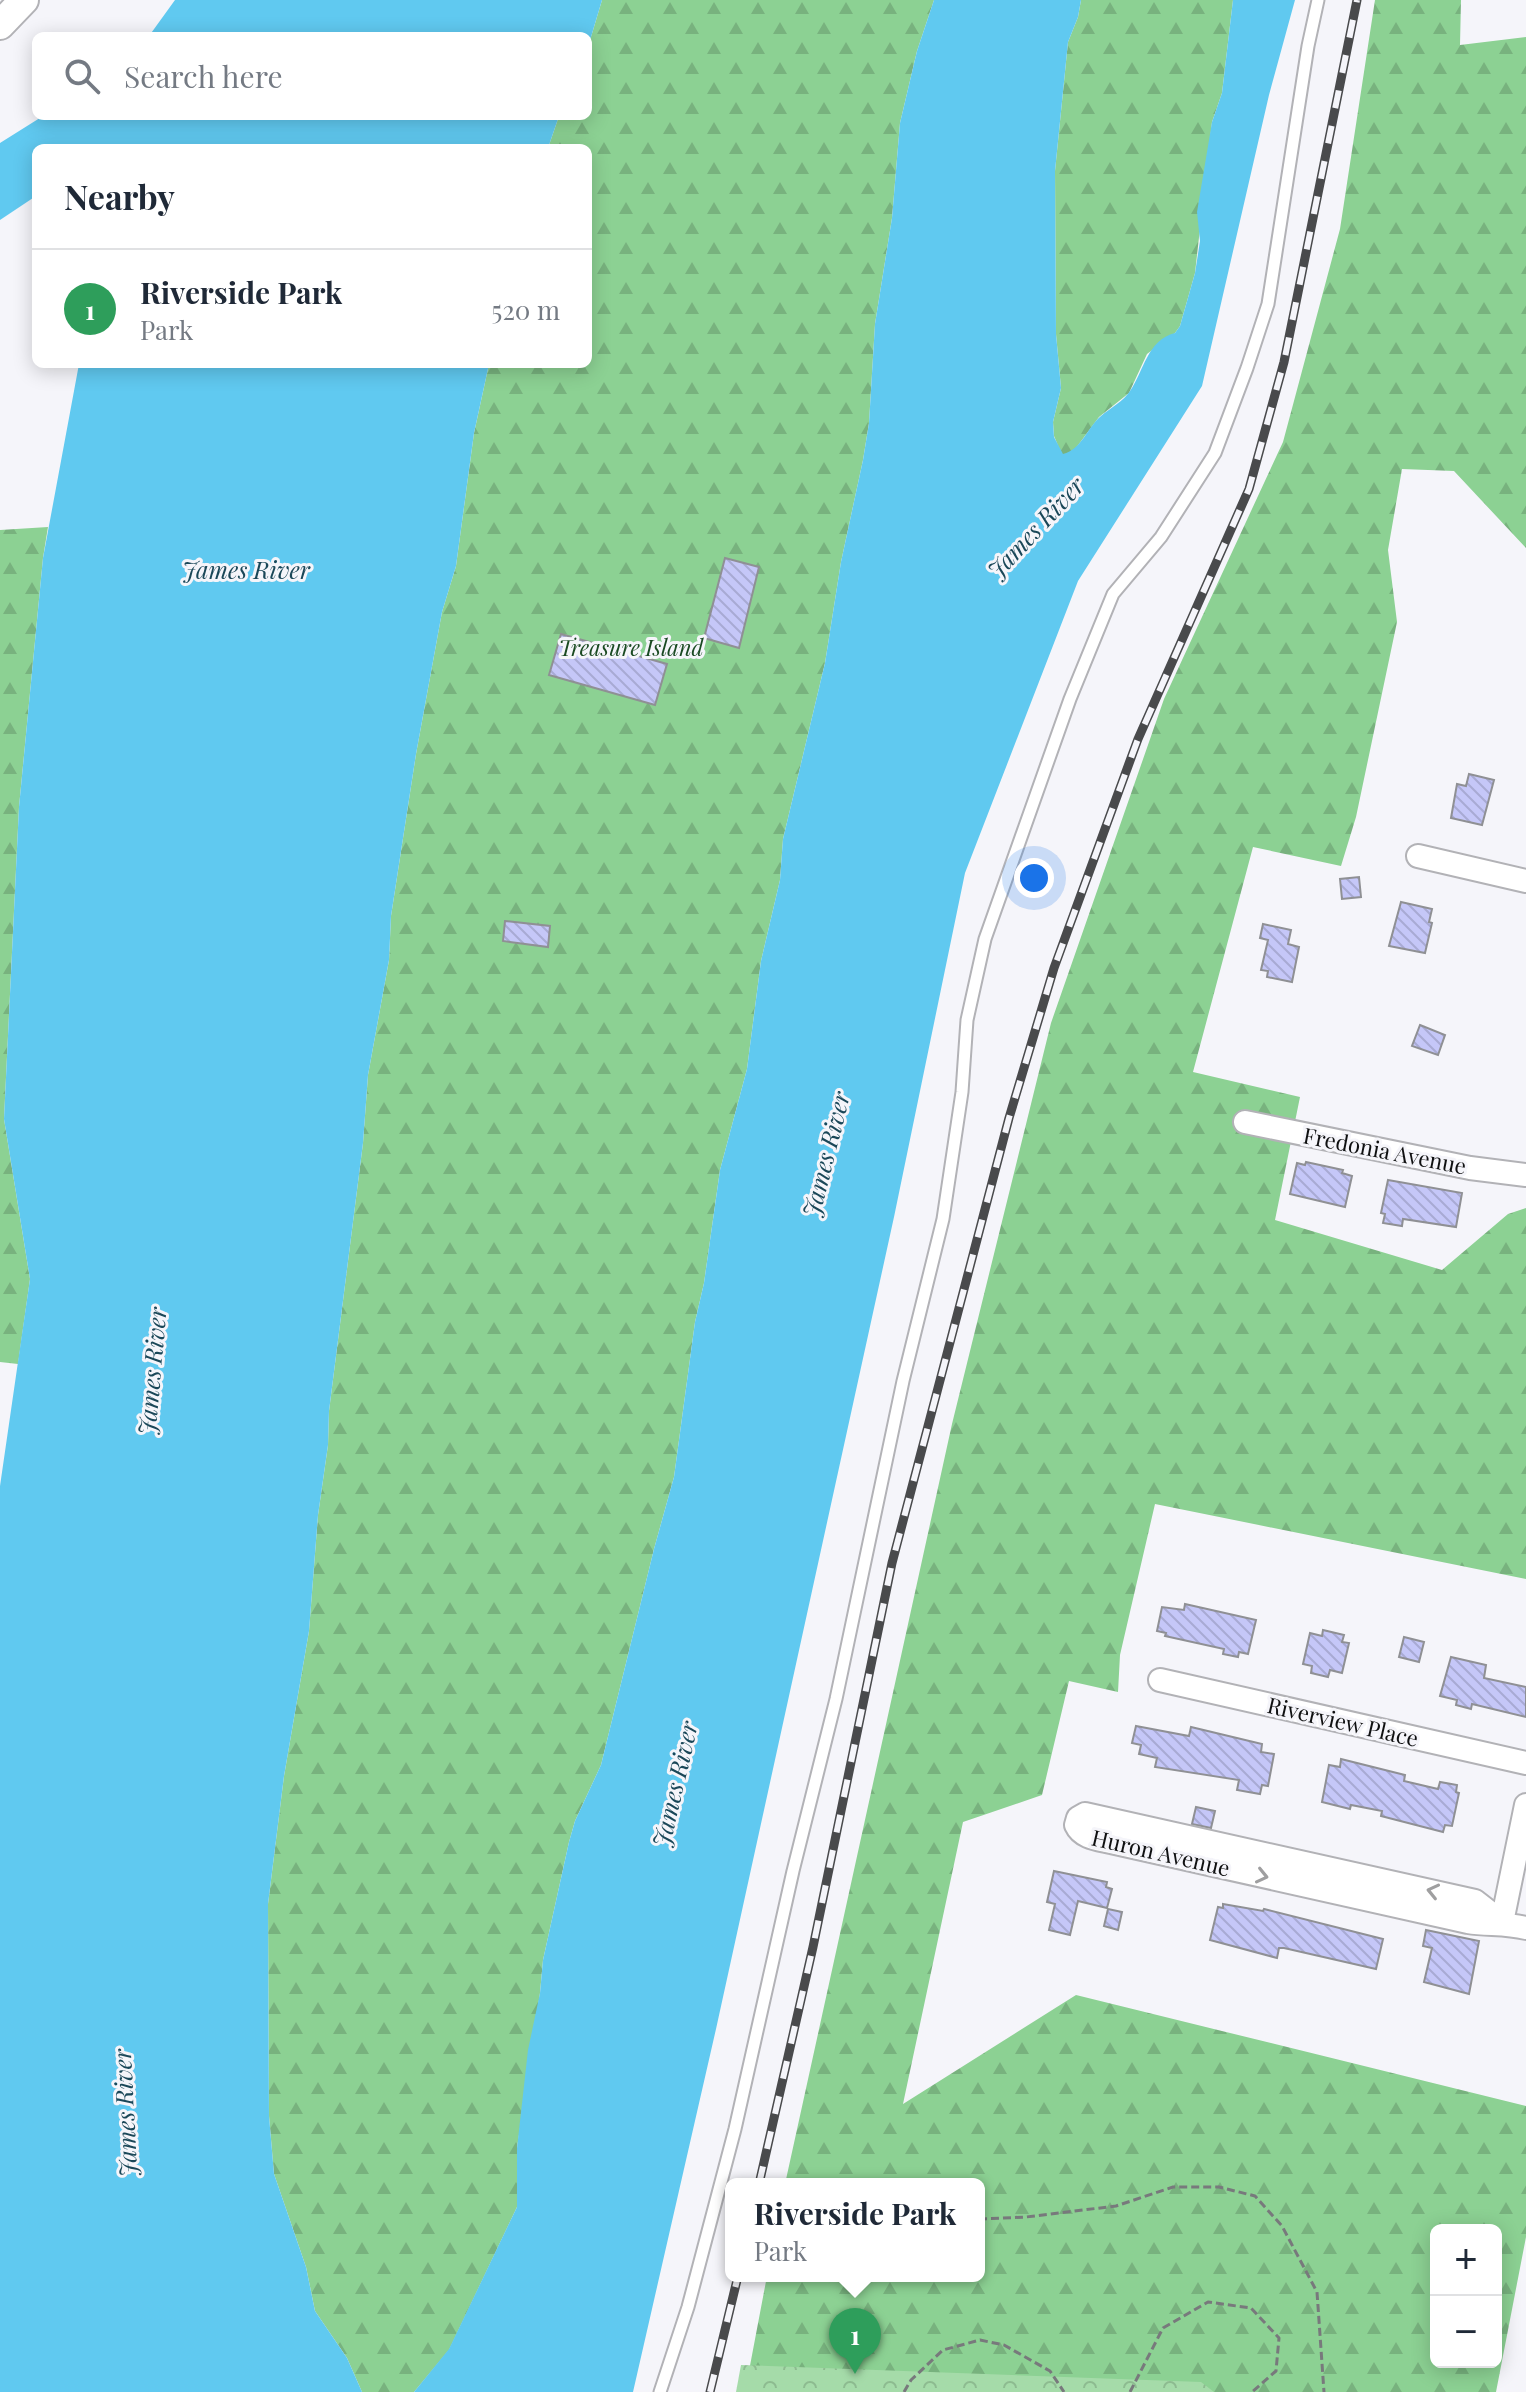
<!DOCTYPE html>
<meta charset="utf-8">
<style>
body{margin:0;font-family:"Playfair Display",serif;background:#f6f6f7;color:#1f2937}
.controls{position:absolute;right:24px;bottom:24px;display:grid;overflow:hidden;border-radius:12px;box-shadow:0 4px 20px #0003}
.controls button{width:72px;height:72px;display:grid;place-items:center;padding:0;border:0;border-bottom:2px solid #e0e1e3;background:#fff;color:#1f2937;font:40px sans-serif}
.you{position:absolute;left:1034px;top:878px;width:28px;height:28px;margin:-20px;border:6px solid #fff;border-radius:50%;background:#1a73e8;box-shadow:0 0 0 12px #1a73e833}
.badge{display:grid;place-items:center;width:52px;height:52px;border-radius:50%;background:#111827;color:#fff;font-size:26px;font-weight:700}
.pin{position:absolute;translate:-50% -66px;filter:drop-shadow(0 2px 4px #0008)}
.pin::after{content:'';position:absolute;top:42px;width:28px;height:24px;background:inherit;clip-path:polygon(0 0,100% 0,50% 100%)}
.popup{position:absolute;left:725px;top:2178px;width:260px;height:104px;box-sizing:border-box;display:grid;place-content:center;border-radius:12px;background:#fff;filter:drop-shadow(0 2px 6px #0005);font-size:26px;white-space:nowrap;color:#747a83}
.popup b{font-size:30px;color:#1f2937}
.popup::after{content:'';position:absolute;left:50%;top:100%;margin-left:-16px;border:16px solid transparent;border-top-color:#fff}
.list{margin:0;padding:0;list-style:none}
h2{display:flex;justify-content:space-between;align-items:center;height:104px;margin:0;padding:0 32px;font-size:34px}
h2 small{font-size:26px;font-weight:400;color:#747a83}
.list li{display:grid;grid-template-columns:52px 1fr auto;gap:24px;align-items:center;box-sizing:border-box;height:120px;padding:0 32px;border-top:2px solid #e0e1e3}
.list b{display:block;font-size:30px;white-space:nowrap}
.list p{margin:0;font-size:26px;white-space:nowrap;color:#747a83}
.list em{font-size:26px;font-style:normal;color:#747a83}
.icon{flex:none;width:44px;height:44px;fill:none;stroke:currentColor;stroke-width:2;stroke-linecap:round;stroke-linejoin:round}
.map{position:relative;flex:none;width:1526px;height:2392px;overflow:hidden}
.search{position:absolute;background:#fff;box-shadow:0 4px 20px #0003;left:32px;top:32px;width:560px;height:88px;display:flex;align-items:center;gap:20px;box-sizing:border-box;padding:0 28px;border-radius:12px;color:#747a83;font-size:30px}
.panel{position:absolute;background:#fff;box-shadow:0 4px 20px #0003;left:32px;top:144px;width:560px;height:224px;border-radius:12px}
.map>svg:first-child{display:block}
</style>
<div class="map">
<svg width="1526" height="2392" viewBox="0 0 1526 2392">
<defs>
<pattern id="forest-firs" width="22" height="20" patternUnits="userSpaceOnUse" patternTransform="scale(2)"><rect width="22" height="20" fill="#8cd193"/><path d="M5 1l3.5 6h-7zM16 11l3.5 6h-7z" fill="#78b27e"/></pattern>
<pattern id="park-crowns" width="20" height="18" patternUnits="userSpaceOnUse" patternTransform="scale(2)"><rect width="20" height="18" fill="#a5dba9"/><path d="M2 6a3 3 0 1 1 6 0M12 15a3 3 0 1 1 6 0" fill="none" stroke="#8dbb90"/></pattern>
<pattern id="building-back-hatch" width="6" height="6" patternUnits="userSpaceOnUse" patternTransform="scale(2)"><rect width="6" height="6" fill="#c5c7f8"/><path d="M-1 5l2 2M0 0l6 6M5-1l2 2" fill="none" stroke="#a8aad4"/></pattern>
</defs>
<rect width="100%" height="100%" fill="#f5f5fa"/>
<g fill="url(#forest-firs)" fill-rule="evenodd">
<path d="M602,0H934L917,51L900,123L892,218L875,324L869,423L863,460L841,562L825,663L783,839L780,880L761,961L747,1069L720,1170L704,1283L695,1322L674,1477L654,1549L601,1765L575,1821L569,1842L543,1960L540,1993L517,2148V2207L449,2350L414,2392H362L347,2358L315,2311L306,2267L274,2174L269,2116L268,1904L284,1776L309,1631L318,1515L328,1445L329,1411L363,1143L368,1075L389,960L391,916L416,754L442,612L456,566L474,433L489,364H588V148H548L559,116H588V47Z"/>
<path d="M1081,0H1233L1222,93L1212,122L1195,273L1180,326L1175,333L1147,354L1129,393L1099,417L1073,452L1062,455L1054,436L1053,422L1061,388L1056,334L1055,171L1068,42L1078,17Z"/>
<path d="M1375,0H1461L1460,45L1526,37V548L1454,471L1402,469L1388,550L1397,622L1356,817L1341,866L1253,847L1193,1072L1300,1097L1275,1220L1442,1270L1508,1214L1526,1208V1579L1155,1504L1120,1655L1118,1692L1069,1681L1042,1795L963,1822L903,2104L1076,1995L1526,2106V2237L1496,2392H745L767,2276H979V2184H785L952,1424L1051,1023L1164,699L1283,442L1340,229ZM1436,2230H1496V2362H1436Z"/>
<path d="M48,527L43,558L19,807L4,1119L30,1279L18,1364L0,1362V530Z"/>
</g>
<path fill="url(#park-crowns)" d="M741,2365L1201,2382L1214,2392H736Z"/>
<g fill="#60c9f0">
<path d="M175,0H602L588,47V36H149Z"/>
<path d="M934,0H1081L1078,17L1068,42L1055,171L1056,334L1061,388L1053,422L1054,437L1063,454C1082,449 1087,428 1101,416C1110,408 1124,401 1130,391C1144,371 1147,340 1175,333L1180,326L1195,273L1200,241L1197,212L1212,122L1222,93L1233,0H1295L1269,95L1202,386L1078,581L965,873L894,1217L716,2029L633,2392H414L449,2349L517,2207V2148L528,2050L540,1993L543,1960L569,1842L575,1821L601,1765L654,1549L674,1477L695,1322L704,1283L720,1170L747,1069L761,961L780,880L783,839L825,663L841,562L863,460L869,423L875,324L892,218L900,123L917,51Z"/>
<path d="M43,116H559L548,148H36V196L0,220V143Z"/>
<path d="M79,364H489L474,433L456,566L442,612L416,754L391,916L389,960L368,1075L363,1143L329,1411L328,1445L318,1515L309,1631L284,1776L268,1904L269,2116L274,2174L306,2267L315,2311L347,2358L362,2392H0V1486L30,1279L4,1119L19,807L43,558Z"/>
</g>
<g fill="url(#building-back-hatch)" stroke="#8f9094" stroke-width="2">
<path d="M725,558L759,567L739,648L704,638Z"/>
<path d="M561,634L667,664L655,705L549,675Z"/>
<path d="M1469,774L1494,780L1482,825L1451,818L1457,784L1466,786Z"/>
<path d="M1359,877L1361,897L1342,899L1340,879Z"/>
<path d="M1401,902L1432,909L1429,922L1432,923L1425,953L1389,946Z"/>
<path d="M505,921L550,926L548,947L503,941Z"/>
<path d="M1263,924L1291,930L1288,944L1299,947L1292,982L1267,977L1268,971L1261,970L1268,940L1260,938Z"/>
<path d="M1420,1025L1445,1035L1438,1055L1412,1046Z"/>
<path d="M1306,1162L1343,1170L1342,1173L1352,1176L1345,1207L1290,1194L1297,1163L1305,1165Z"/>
<path d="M1388,1180L1462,1193L1456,1227L1403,1219L1402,1226L1383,1223L1385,1214L1381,1213Z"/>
<path d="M1185,1604L1256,1620L1248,1654L1239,1652L1238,1657L1223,1654L1224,1649L1165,1636L1166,1633L1157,1631L1162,1607L1184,1610Z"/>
<path d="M1323,1630L1344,1635L1342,1642L1349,1643L1342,1673L1330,1670L1328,1677L1311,1673L1312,1666L1303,1664L1310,1633L1322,1636Z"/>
<path d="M1404,1637L1424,1642L1419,1662L1399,1657Z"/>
<path d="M1451,1657L1486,1665L1484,1678L1526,1687V1717L1472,1704L1471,1709L1456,1705L1457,1700L1440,1696Z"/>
<path d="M1136,1726L1189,1736L1191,1727L1262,1744L1261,1752L1274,1754L1268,1786L1262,1785L1260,1794L1237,1790L1239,1780L1155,1767L1157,1758L1139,1754L1141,1745L1132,1743Z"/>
<path d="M1341,1759L1405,1775L1404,1781L1438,1789L1440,1782L1457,1785L1456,1792L1459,1793L1452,1826L1445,1825L1443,1832L1381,1816L1382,1811L1351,1805L1350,1809L1322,1802L1329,1765L1340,1767Z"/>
<path d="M1196,1807L1215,1811L1211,1828L1192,1824Z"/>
<path d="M1054,1871L1107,1882L1106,1887L1112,1889L1107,1908L1078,1901L1070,1935L1049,1930L1055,1904L1047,1902Z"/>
<path d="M1223,1904L1263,1911L1264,1909L1383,1939L1376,1969L1284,1948H1279L1277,1958L1210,1940L1218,1907L1223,1908Z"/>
<path d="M1108,1909L1122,1912L1118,1930L1104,1926Z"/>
<path d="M1426,1930L1479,1941L1469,1994L1424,1982L1432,1948L1423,1946Z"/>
</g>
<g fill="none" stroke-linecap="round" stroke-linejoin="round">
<g stroke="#b2b2b6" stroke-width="15">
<path id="service" d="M660,2392L688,2307L735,2129L793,1871L836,1699L903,1381L943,1219L962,1092L967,1020L985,939L1070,699L1113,594L1161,537L1215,453L1247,368L1268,304L1308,46L1318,0"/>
</g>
<g stroke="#b2b2b6" stroke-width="26">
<g id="minor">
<path d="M1418,856L1526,881"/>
<path d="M1245,1122L1470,1168L1526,1175"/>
<path d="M1160,1680L1526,1763"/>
<path d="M1502,1922L1475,1901L1085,1814L1078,1818L1076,1825C1082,1838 1098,1839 1111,1842L1468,1922C1488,1925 1506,1923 1526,1928"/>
<path d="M1502,1922L1526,1805"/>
</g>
</g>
<g stroke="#b2b2b6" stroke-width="32">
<path id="tertiary" d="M0,25L24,0"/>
</g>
<g stroke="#78797c" stroke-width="3" stroke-dasharray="8 4" stroke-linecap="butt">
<path d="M979,2219L1026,2217L1116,2206L1173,2187H1219L1255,2196L1282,2226L1317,2292L1324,2392"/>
<path d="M904,2392L911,2380L943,2350L980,2340L1004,2345L1050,2371L1064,2392"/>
<path d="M1130,2392L1163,2328L1208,2302L1251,2308L1279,2338L1276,2371L1252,2392"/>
</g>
<use href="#service" stroke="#fff" stroke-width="11"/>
<use href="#minor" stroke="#fff" stroke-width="22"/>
<use href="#tertiary" stroke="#fff" stroke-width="28"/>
<g stroke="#494a4c" stroke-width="9">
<g id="rail">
<path d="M759,2184L813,1947L892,1563L1009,1118L1054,968L1138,739L1249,489L1284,362L1357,0"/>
<path d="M710,2392L738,2276"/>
</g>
</g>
<use href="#rail" stroke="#f5f5fa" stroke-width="6" stroke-dasharray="18" stroke-linecap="butt"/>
</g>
<defs><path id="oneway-chevron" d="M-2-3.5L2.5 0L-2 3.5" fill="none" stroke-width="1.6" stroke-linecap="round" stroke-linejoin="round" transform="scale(2)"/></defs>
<g stroke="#9f9fa0">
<use href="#oneway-chevron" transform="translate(1262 1876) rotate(13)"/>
<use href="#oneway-chevron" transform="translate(1433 1891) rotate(-167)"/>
</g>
<g text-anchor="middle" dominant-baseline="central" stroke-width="6" stroke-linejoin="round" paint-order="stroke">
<g font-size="22" font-style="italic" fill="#1a4a22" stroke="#f5f5fa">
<text x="631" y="647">Treasure Island</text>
</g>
<g font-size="22" fill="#0f1011" stroke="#f5f5fa">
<text transform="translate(1385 1150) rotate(11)">Fredonia Avenue</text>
<text transform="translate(1343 1721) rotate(13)">Riverview Place</text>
<text transform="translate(1161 1852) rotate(13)">Huron Avenue</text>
</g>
<g font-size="24" font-style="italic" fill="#1a4758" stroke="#f5f5fa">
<text transform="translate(1035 527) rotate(-47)">James River</text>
<text x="246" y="569">James River</text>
<text transform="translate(825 1154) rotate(-76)">James River</text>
<text transform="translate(151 1371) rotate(-85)">James River</text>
<text transform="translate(674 1784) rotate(-77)">James River</text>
<text transform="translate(124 2113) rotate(-93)">James River</text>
</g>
</g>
</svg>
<div class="controls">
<button>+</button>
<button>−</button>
</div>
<div class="you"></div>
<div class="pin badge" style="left:855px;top:2374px;background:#2e9e5b">1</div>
<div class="popup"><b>Riverside Park</b>Park</div>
<div class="search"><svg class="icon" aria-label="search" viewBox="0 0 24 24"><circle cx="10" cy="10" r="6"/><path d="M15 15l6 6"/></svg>Search here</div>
<section class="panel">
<h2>Nearby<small></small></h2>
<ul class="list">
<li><span class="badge" style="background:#2e9e5b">1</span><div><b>Riverside Park</b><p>Park</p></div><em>520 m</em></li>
</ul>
</section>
</div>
